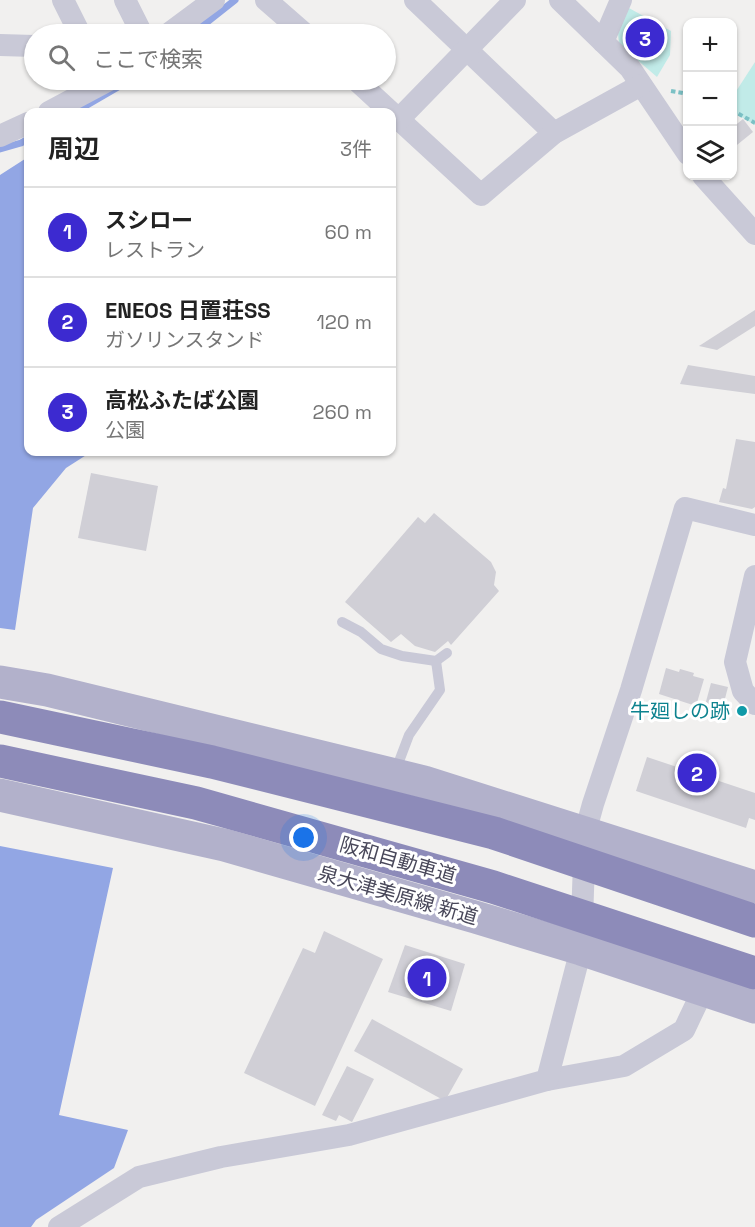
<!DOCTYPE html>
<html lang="ja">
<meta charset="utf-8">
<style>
body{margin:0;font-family:"Space Grotesk","Noto Sans JP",sans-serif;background:#f6f6f6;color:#222}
.controls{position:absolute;right:18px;top:18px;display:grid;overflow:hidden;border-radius:12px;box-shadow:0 2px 4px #0004}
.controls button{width:54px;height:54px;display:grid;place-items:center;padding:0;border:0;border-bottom:2px solid #e0e0e0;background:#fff;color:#222;font:30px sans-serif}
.you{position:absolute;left:304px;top:838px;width:21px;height:21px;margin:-15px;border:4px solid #fff;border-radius:50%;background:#1a73e8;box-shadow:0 0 0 9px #1a73e833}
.badge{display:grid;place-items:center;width:39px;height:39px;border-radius:50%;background:#3c2ad0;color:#fff;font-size:20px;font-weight:700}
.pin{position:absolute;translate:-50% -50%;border:3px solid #fff;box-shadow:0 2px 6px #0006}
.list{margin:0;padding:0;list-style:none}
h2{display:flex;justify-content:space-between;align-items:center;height:78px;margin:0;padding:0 24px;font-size:26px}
h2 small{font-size:20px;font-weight:400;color:#767676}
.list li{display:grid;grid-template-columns:39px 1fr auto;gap:18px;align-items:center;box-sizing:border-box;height:90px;padding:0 24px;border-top:2px solid #e0e0e0}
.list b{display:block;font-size:22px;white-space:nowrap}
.list p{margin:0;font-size:20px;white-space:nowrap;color:#767676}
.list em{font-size:20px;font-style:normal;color:#767676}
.icon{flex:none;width:33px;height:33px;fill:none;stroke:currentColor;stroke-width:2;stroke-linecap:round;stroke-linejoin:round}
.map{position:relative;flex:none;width:755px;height:1227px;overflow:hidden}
.search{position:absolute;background:#fff;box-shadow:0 2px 4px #0004;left:24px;top:24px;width:372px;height:66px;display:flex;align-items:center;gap:15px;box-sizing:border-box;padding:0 21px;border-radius:33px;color:#767676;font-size:22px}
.panel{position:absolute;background:#fff;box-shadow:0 2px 4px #0004;left:24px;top:108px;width:372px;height:348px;border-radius:12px}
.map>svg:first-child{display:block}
</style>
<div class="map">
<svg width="755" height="1227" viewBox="0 0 755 1227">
<rect width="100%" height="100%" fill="#f1f0ef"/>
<g fill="#c1ebe8">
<path d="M627,7L671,31L670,55L657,77L619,44L618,33Z"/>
<path d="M755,62V125L733,112V96Z"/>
</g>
<g fill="#92a6e4">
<path d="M28,157V452H91L66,468L33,508L15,630L0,628V175Z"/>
<path d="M0,846L113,868L59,1115L128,1130L114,1168L36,1220L31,1227H0Z"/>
</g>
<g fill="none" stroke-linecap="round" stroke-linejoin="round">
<g stroke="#92a6e4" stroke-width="7">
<path d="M192,34L235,0"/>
<path d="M75,112L130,80"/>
<path d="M0,149L21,143L28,139"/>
</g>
</g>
<g fill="#d0cfd6">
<path d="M743,119L753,132L732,149V128Z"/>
<path d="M755,310V326L717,350L699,346Z"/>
<path d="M688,365L755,376V394L680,384Z"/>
<path d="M736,439L755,442V507L752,509L719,502L723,488L726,489Z"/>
<path d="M91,473L158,486L146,551L78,538Z"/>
<path d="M434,513L491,562L496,572L494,585L499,591L451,645L448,641L435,652L415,646L401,634L391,642L345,602L418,517L425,523Z"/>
<path d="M666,668L679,672L680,669L694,673L693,676L704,679L696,706L659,694Z"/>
<path d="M711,683L728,687L721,714L704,709Z"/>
<path d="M647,757L755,793V820L749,818L746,828L636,791Z"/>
<path d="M324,931L383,959L315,1106L244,1073L303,948L315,953Z"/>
<path d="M405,945L465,964L451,1011L388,992Z"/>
<path d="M372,1019L463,1069L445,1101L354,1051Z"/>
<path d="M347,1066L374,1079L352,1122L339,1115L336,1121L322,1115Z"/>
</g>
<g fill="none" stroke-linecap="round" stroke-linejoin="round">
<g stroke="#7cc1c5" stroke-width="4" stroke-dasharray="4.5 3" stroke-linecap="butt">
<path d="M671,91L688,94"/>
<path d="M732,110L755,123"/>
</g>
<g stroke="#c9c9d7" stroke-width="10">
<path d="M342,622L361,632L381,649L402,656L436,661L447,653"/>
<path d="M395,772L409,735L440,690L436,661"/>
</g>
<g stroke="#c9c9d7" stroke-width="22">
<path d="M63,0L80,34"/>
<path d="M125,0L142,34"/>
<path d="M266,0L305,34"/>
<path d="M415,0L554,133"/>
<path d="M560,0L630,68L688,154"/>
<path d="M168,34L214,0"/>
<path d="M603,42L621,0"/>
<path d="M0,45L34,46"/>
<path d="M356,80L481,195L554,133L641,85"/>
<path d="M49,112L109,80"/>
<path d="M400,118L515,0"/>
<path d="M0,136L28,123"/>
<path d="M703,176L755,234"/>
<path d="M755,576L735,662L743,691L755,704"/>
<path d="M547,1080L624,1066L684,1030L703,990"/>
<path d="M59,1227L139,1177L221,1157L349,1135L547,1080L581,949L585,833L593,804L631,690L685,508L755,525"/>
</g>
<g stroke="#b2b1cb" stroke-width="33">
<path d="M0,682L47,690L424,782L755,887"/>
<path d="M0,795L224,845L475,917L581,949L755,1007"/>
</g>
<g stroke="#8d8bb9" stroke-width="33">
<path d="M0,717L212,762L494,833L755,921"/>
<path d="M0,761L196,803L493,887L755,973"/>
</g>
</g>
<circle fill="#0f9aa8" stroke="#fff" stroke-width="2" cx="742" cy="711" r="6"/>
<g text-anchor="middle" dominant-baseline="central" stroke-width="6" stroke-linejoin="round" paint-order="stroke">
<g font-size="20" fill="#0d838f" stroke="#fff" text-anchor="end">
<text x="730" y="711">牛廻しの跡</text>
</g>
<g font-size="20" fill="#49485a" stroke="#fff">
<text transform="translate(398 860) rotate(16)">阪和自動車道</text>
<text transform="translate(398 895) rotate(16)">泉大津美原線 新道</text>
</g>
</g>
</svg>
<div class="controls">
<button>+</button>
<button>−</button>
<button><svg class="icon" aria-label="layers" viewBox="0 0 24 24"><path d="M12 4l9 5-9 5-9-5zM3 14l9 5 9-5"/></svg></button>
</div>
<div class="you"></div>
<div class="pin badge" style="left:427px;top:978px">1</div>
<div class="pin badge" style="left:697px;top:773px">2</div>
<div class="pin badge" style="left:645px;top:38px">3</div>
<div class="search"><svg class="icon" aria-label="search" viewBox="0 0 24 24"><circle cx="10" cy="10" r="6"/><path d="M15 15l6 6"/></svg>ここで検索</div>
<section class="panel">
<h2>周辺<small>3件</small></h2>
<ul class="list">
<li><span class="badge">1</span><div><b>スシロー</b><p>レストラン</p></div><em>60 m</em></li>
<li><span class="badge">2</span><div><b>ENEOS 日置荘SS</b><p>ガソリンスタンド</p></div><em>120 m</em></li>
<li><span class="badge">3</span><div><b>高松ふたば公園</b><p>公園</p></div><em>260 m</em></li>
</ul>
</section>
</div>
